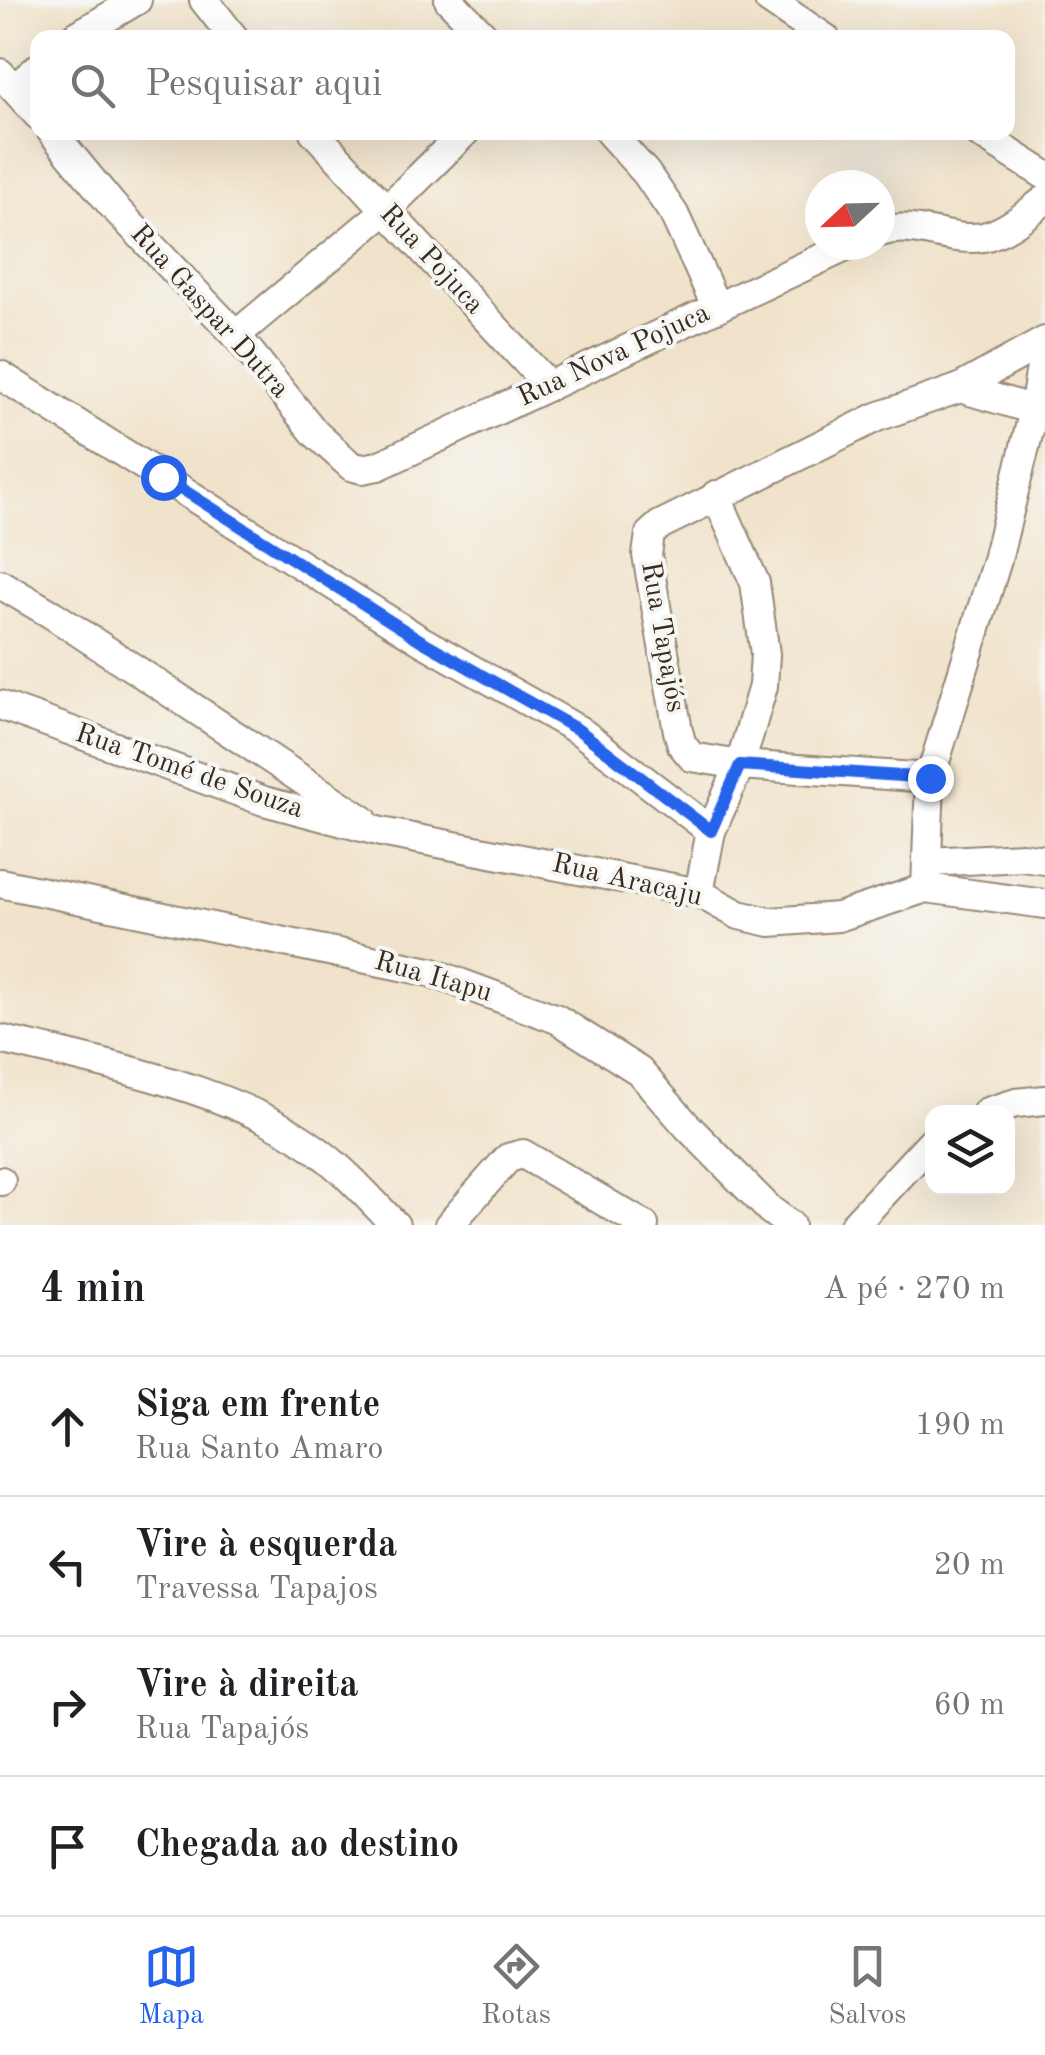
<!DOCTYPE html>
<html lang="pt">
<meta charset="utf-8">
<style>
body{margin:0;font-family:"Old Standard TT",serif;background:#f2f2f2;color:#202124}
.controls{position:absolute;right:30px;bottom:30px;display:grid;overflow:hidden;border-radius:20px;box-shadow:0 10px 40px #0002}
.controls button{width:90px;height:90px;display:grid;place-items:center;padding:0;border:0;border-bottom:2px solid #e0e0e0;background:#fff;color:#202124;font:50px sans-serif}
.compass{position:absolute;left:805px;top:170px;width:90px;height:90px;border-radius:50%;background:#fff;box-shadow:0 10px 40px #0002;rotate:248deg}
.stop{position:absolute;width:30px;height:30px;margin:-22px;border:8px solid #2563eb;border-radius:50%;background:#fff}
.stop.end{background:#2563eb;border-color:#fff;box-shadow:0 2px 10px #0008}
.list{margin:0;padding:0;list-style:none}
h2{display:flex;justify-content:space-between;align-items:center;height:130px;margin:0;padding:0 40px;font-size:42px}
h2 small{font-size:32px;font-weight:400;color:#757577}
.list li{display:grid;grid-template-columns:65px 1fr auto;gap:30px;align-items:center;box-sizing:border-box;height:140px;padding:0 40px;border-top:2px solid #e0e0e0}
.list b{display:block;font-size:38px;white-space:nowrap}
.list p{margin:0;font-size:32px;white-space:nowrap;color:#757577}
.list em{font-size:32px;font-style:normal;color:#757577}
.icon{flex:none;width:55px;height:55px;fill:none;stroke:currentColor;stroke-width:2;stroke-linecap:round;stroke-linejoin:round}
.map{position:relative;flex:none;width:1045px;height:1225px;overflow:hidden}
.search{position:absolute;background:#fff;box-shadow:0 10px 40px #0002;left:30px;right:30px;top:30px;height:110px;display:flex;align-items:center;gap:25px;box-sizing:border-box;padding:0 35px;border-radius:20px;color:#757577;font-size:38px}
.sheet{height:690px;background:#fff}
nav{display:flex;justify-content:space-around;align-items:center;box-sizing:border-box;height:140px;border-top:2px solid #e0e0e0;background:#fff;font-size:28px;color:#757577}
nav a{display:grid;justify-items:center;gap:5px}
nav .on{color:#2563eb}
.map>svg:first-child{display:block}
</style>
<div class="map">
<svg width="1045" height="1225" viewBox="0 0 1045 1225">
<rect width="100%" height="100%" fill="#f6f6f2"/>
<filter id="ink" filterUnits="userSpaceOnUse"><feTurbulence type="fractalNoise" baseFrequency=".01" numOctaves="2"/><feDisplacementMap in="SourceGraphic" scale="20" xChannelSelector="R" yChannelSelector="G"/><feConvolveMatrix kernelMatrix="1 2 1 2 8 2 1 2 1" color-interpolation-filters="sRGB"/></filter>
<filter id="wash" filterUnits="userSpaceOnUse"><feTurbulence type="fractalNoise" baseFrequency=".0048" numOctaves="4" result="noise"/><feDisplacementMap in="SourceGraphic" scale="40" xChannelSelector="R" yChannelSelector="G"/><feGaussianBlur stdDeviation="2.25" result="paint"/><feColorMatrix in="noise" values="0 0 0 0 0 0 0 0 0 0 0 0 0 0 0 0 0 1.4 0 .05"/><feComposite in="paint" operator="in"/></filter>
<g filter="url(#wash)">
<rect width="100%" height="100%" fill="#f1e3cb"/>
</g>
<g filter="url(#ink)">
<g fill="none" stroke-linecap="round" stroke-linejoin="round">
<g stroke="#968674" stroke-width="32">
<g id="street">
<path d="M204,0L234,38"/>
<path d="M449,0L486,38"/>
<path d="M769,0L825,38"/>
<path d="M73,38L137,0"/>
<path d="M0,73L38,115"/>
<path d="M15,88L38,68"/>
<path d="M52,132L112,205L236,335L315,433L351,466L362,469L378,466L850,245"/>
<path d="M314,132L549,386"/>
<path d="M609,132L646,173L674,214L717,308"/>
<path d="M977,132L1045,175"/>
<path d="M880,232C915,220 948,243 983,237C1007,232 1026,214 1045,200"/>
<path d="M236,335L385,211L465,132"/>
<path d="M0,375L420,640L580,731L711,831"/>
<path d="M960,388L1045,413"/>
<path d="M0,584L53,615L363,820"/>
<path d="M0,705L264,801L381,832L699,893L739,915L770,922L838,917L926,888L1045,904"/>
<path d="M930,778L740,765L692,757L682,745L678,731L647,555L650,534L660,525L877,417L960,388L1045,341"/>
<path d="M928,862L1022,857L1045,860"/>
<path d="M0,883L430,972L557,1019L639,1071L688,1127L770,1210L790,1225"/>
<path d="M926,888L930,778L997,560L1034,410L1045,343"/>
<path d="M699,893L711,831L740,765L763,686L765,654L755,583L716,495"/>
<path d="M0,1039C97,1062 230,1088 311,1146C343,1168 369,1198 395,1225"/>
<path d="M987,1112L1016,1103L1045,1100"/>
<path d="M0,1181H1"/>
<path d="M449,1225L508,1158L523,1154L644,1225"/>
<path d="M854,1225L932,1141"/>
</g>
</g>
<use href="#street" stroke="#fff" stroke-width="28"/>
</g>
</g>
<g fill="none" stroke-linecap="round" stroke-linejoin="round" filter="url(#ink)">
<path stroke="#2563eb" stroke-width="12" d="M163,477L420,640L580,731L711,831L740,765L930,778"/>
</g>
<g text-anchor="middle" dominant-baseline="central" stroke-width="8" stroke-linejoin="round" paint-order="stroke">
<g font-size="28" fill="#3b2a1e" stroke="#f6f6f2">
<text transform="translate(431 260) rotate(47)">Rua Pojuca</text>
<text transform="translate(209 312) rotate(48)">Rua Gaspar Dutra</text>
<text transform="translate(614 356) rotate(-25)">Rua Nova Pojuca</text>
<text transform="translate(662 637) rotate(80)">Rua Tapajós</text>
<text transform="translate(189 772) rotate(19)">Rua Tomé de Souza</text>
<text transform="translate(627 881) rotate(13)">Rua Aracaju</text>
<text transform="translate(433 978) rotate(16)">Rua Itapu</text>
</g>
</g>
</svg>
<div class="controls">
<button><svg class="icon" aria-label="layers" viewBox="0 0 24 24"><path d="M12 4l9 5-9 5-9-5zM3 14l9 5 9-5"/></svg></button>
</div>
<svg class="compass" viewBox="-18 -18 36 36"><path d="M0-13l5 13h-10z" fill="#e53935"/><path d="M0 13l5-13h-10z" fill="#757577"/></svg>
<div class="stop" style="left:163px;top:477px"></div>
<div class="stop end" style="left:930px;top:778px"></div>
<div class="search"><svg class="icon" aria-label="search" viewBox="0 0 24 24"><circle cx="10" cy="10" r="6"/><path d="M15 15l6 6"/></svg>Pesquisar aqui</div>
</div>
<section class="sheet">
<h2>4 min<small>A pé · 270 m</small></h2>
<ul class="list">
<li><svg class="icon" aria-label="ahead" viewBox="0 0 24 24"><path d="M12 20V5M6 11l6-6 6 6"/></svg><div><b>Siga em frente</b><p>Rua Santo Amaro</p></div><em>190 m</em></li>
<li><svg class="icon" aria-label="left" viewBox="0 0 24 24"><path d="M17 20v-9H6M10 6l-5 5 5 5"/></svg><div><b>Vire à esquerda</b><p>Travessa Tapajos</p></div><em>20 m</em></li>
<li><svg class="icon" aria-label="right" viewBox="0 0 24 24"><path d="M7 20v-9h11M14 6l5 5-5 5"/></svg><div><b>Vire à direita</b><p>Rua Tapajós</p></div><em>60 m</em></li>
<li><svg class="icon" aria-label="arrive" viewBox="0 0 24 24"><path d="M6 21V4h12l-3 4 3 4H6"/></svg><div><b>Chegada ao destino</b></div></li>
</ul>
</section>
<nav>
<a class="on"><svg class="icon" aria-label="map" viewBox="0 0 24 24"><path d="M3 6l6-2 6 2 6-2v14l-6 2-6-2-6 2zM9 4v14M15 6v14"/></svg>Mapa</a>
<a><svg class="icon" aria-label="directions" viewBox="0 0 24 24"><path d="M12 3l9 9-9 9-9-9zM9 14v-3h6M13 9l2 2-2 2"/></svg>Rotas</a>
<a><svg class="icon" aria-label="saved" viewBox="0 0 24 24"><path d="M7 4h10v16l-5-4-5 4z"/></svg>Salvos</a>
</nav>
